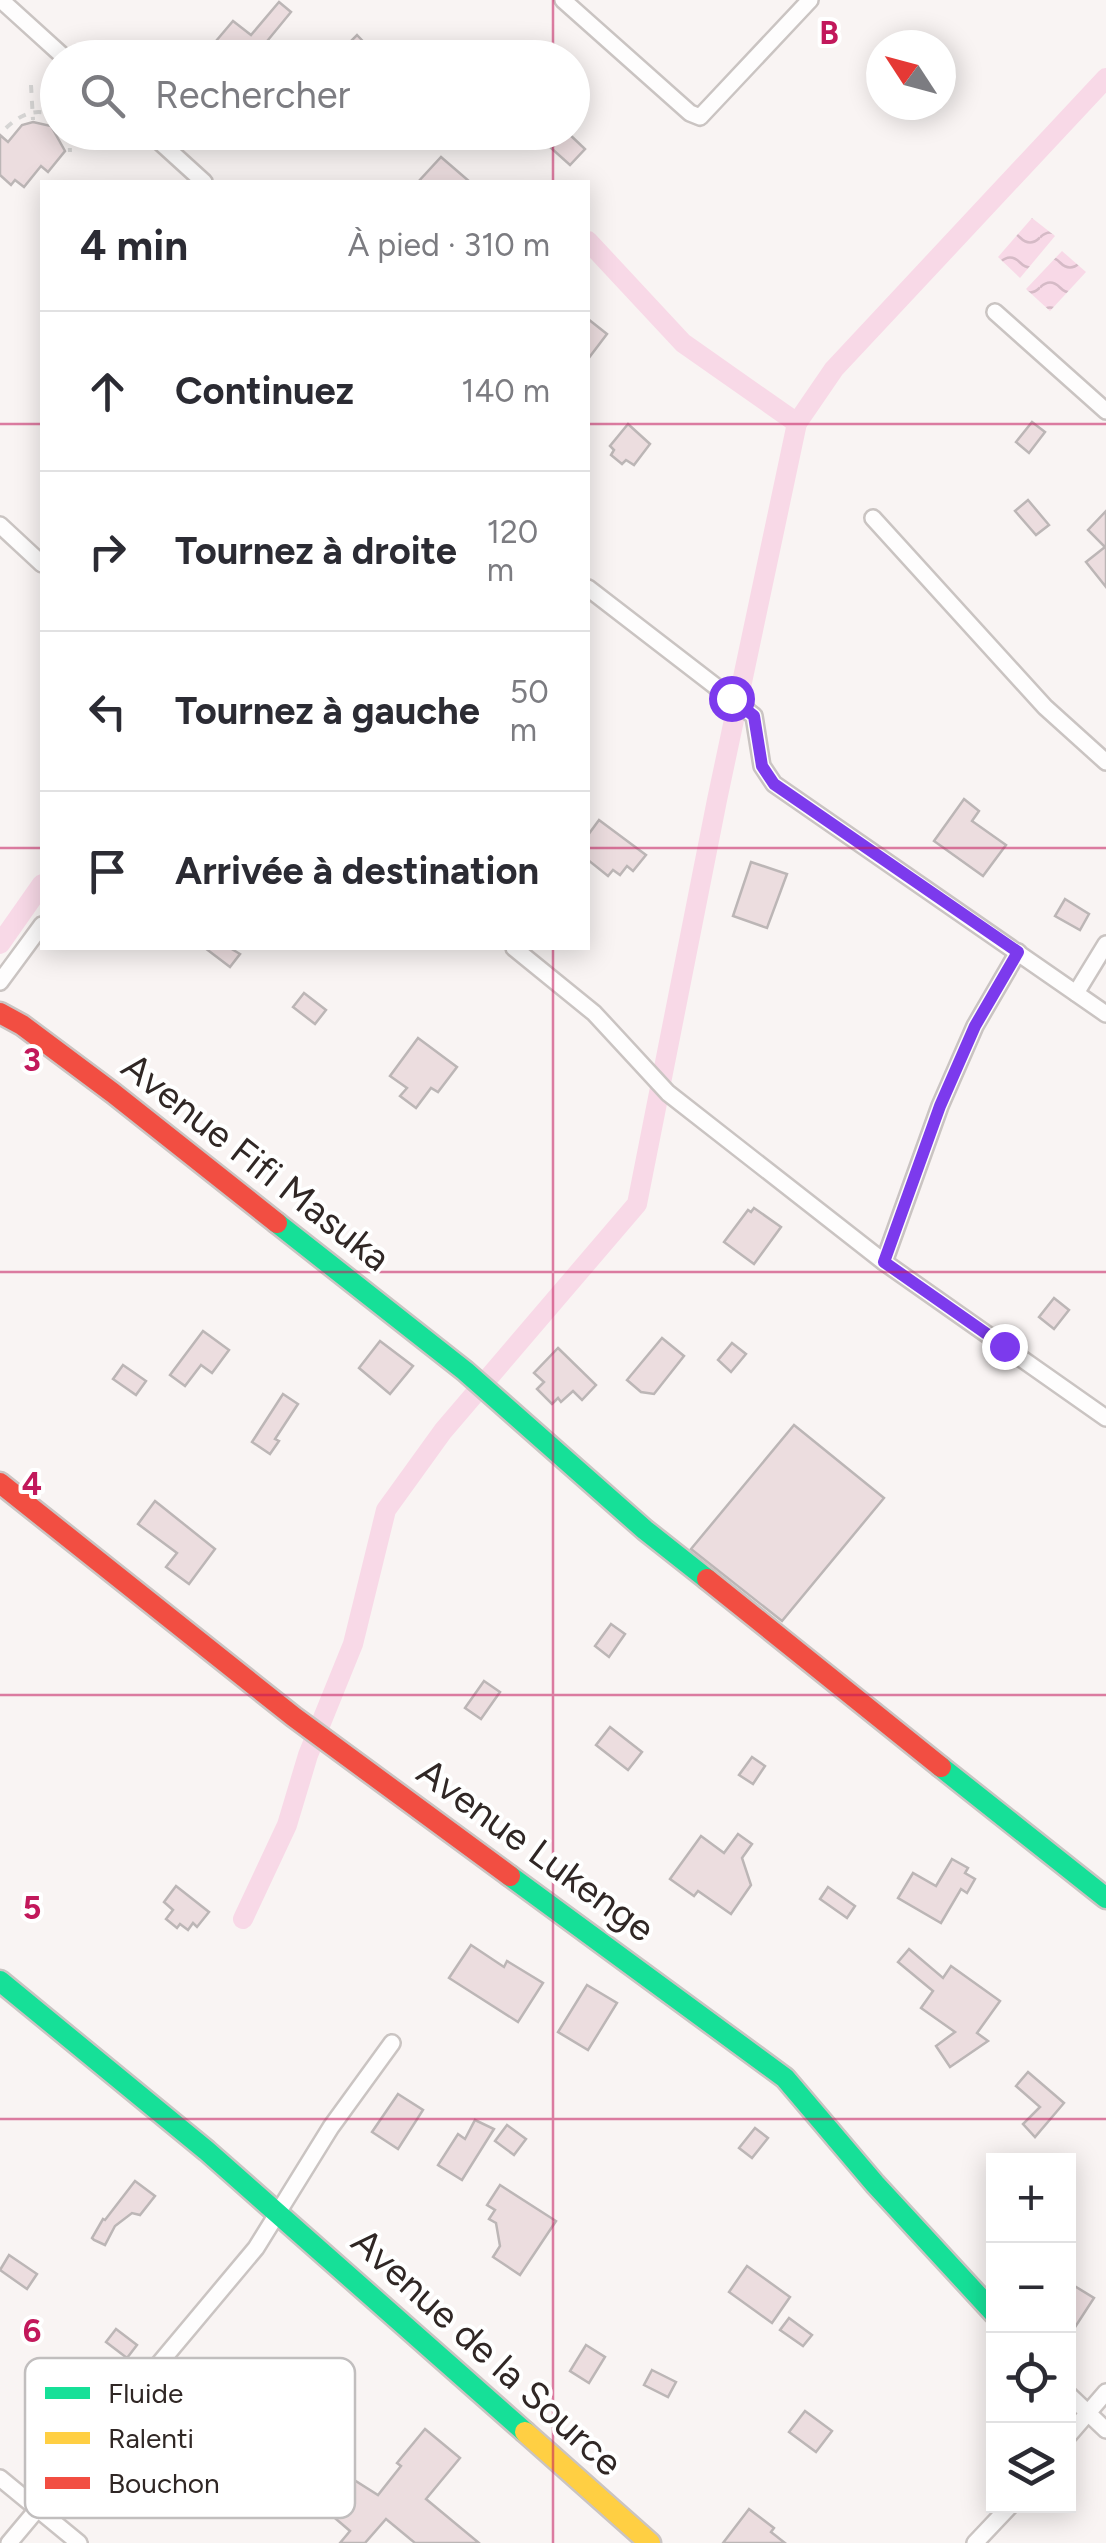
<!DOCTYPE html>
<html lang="fr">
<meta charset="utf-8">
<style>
body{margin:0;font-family:Figtree,sans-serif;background:#f7f7f7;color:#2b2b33}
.controls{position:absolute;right:30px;bottom:30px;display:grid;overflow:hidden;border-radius:0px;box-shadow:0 5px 25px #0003}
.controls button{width:90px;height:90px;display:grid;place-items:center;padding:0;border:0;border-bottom:2px solid #e1e1e2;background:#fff;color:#2b2b33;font:50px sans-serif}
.compass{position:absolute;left:866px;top:30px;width:90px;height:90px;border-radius:50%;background:#fff;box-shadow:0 5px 25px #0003;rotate:306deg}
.stop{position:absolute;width:30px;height:30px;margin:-22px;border:8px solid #7c3aed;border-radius:50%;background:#fff}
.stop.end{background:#7c3aed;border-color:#fff;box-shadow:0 2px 10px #0008}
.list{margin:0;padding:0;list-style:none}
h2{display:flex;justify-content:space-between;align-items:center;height:130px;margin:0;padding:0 40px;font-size:42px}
h2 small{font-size:32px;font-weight:400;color:#7c7c81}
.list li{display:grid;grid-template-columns:65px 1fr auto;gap:30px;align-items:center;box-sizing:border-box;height:160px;padding:0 40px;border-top:2px solid #e1e1e2}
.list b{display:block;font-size:38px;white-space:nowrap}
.list em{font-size:32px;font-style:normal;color:#7c7c81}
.icon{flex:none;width:55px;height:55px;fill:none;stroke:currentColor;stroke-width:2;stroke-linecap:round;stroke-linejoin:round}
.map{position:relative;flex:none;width:1106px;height:2543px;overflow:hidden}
.search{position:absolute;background:#fff;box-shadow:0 5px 25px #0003;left:40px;top:40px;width:550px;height:110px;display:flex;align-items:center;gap:25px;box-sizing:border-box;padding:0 35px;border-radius:55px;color:#7c7c81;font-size:38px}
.panel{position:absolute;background:#fff;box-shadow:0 5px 25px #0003;left:40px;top:180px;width:550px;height:770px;border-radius:0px}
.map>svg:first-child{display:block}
</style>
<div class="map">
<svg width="1106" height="2543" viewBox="0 0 1106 2543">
<defs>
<pattern id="water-waves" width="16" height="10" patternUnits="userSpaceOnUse" patternTransform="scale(2.5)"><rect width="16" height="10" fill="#f8d9e7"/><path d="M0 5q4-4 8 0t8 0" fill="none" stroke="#d5bac6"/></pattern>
</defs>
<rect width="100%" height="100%" fill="#f9f4f3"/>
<g fill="url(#water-waves)">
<path d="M1032,218L1055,236L1020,278L998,257Z"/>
<path d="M1062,251L1086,272L1050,311L1026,289Z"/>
</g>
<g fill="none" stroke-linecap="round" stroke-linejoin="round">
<g stroke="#f8d9e7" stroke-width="20">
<path d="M588,241L683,343L797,423"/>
<path d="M0,944L42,884"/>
<path d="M243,1919L287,1825L308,1755L353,1644L386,1510L443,1431L637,1204L717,800L797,423L834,369L1106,78"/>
</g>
</g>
<g fill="#ecdddf" stroke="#bcb6b6" stroke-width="2.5">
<path d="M279,2L291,12L268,40L290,58H236L216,41L233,21L251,35Z"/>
<path d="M357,35L379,58H355L345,47Z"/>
<path d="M33,122L51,126L65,151L48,172L41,166L24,187L15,180L11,185L0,175V135L8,142L22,125Z"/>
<path d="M567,132L585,149L570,165L551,148Z"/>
<path d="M441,157L470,182H418Z"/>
<path d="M588,319L607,334L588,359Z"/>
<path d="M1032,422L1045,432L1029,453L1016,442Z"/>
<path d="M628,424L650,444L634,465L626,460L622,464L611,455L614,450L610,446Z"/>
<path d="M1028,500L1049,525L1036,535L1015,511Z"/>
<path d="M1106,511V587L1086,562L1105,547L1088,530Z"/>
<path d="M964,799L979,811L972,821L1006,845L983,876L934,841Z"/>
<path d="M599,820L646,855L633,871L627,866L620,875L613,870L608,876L588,860V835Z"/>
<path d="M751,862L787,874L767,928L733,916Z"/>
<path d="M1065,899L1089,914L1080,930L1055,916Z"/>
<path d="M205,948H230L240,954L230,967Z"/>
<path d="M304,993L326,1010L315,1024L293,1007Z"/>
<path d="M418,1038L457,1067L438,1092L431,1088L416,1108L400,1096L407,1088L390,1076Z"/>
<path d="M754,1208L781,1227L754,1264L724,1242L748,1210L751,1212Z"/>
<path d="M1054,1298L1069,1310L1054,1329L1039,1317Z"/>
<path d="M203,1331L229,1350L212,1373L201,1365L185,1386L170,1375Z"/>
<path d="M662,1338L684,1356L654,1394L641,1392L627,1380Z"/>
<path d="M380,1341L413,1366L390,1394L359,1368Z"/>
<path d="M732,1343L746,1354L731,1372L718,1360Z"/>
<path d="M558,1348L596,1385L582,1400L573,1391L561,1402L558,1398L552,1404L537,1389L544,1382L534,1373Z"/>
<path d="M123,1365L146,1381L136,1395L113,1379Z"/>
<path d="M283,1394L298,1404L275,1439L279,1441L270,1454L252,1442Z"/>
<path d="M794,1425L884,1498L782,1621L691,1549Z"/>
<path d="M155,1501L215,1549L189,1584L166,1567L177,1553L138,1524Z"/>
<path d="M611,1624L625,1634L609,1657L595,1646Z"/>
<path d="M484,1681L500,1692L481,1719L465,1708Z"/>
<path d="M610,1727L642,1752L628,1770L596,1745Z"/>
<path d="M752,1757L765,1766L753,1784L739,1775Z"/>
<path d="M738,1834L752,1844L742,1858L751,1885L731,1914L698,1891L694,1896L670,1879L701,1836L724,1853Z"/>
<path d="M952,1859L968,1868L965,1873L975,1879L967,1893L961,1889L941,1923L898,1898L913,1873L936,1886Z"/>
<path d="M176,1886L209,1912L197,1927L193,1923L188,1930L180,1924L177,1928L166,1919L173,1910L164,1902Z"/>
<path d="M828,1887L855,1906L847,1918L820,1899Z"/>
<path d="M471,1945L504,1967L507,1961L543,1983L518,2022L449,1978Z"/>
<path d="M909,1949L943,1978L951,1966L1000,2001L977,2033L988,2041L950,2067L936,2046L955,2032L921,2008L933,1991L898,1962Z"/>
<path d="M587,1985L617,2003L588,2050L558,2032Z"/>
<path d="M1028,2072L1064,2103L1035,2137L1023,2124L1040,2107L1016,2086Z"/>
<path d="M398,2094L423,2110L398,2149L372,2132Z"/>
<path d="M475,2120L494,2129L462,2180L438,2165L458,2134L465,2139Z"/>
<path d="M507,2125L526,2139L514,2155L495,2141Z"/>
<path d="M755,2128L768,2138L752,2158L739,2148Z"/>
<path d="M135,2181L155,2196L140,2215L132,2213L115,2226L105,2245L94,2240L92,2238L103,2219L105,2220Z"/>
<path d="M500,2185L556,2221L520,2275L493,2257L500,2246L496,2223L489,2219L495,2210L487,2205Z"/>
<path d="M9,2255L37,2274L27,2289L0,2270Z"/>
<path d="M747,2266L790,2297L772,2323L729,2292Z"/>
<path d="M1068,2282L1094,2298L1068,2338Z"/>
<path d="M789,2318L812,2335L803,2346L780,2330Z"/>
<path d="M116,2329L137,2345L127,2358L106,2342Z"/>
<path d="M586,2345L605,2357L589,2383L570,2371Z"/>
<path d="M652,2370L676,2382L668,2397L644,2385Z"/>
<path d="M805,2411L832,2431L816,2452L789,2432Z"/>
<path d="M425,2429L460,2458L426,2499L479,2543H415L386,2519L365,2543H340L350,2531L322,2507L343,2473L378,2495L401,2466L397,2463Z"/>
<path d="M749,2509L774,2528L771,2532L785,2543H723Z"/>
</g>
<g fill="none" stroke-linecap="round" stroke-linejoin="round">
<g stroke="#cac4c2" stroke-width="20">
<g id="street">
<path d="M1,0L65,58"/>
<path d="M563,0L690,113L700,117L810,0"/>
<path d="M149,132L204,182"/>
<path d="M995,312L1106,411"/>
<path d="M873,518L1045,707L1106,762"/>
<path d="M0,525L42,564"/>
<path d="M588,588L754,716L762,766L774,784L1106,1014"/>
<path d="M514,948L594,1013L668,1093L884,1262L1106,1418"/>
<path d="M0,982L42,925"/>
<path d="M1076,993L1106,944"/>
<path d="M884,1262L940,1106L975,1026L1018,952"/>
<path d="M1068,2394L1106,2430"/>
<path d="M1068,2436L1106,2392"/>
<path d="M0,2478L79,2543"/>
<path d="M9,2543L256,2248L331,2127L392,2043"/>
<path d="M975,2543L1010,2506"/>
</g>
</g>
<g stroke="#cac4c2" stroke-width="25">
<g id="fast">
<path d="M277,1223L465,1371L645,1530L707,1579"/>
<path d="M941,1767L1106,1898"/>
<path d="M510,1876L785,2078L875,2184L994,2313"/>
<path d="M0,1981L207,2151L525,2432"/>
</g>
</g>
<g stroke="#cac4c2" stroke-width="25">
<path id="slow" d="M525,2432L650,2543"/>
</g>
<g stroke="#cac4c2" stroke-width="25">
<g id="jam">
<path d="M0,1013L22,1025L113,1093L277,1223"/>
<path d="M0,1483L294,1717L510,1876"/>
<path d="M707,1579L941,1767"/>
</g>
</g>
<g stroke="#d6d5d4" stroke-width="4" stroke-dasharray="8 8" stroke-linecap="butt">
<path d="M31,85L33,120"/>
<path d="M6,128C22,113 37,107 58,117"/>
<path d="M69,132L70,152"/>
</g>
<use href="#street" stroke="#fefdfd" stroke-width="15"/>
<use href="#fast" stroke="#16e098" stroke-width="20"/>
<use href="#slow" stroke="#ffcf43" stroke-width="20"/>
<use href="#jam" stroke="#f24e42" stroke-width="20"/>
</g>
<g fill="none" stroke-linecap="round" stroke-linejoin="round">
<path stroke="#7c3aed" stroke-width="12" d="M731,698L754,716L762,766L774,784L1018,952L975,1026L940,1106L884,1262L1004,1346"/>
</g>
<path fill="none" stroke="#c2185b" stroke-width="2.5" stroke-opacity="0.55" d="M553,0V58M553,132V182M0,424H42M588,424H1106M0,848H42M588,848H1106M553,948V2543M0,1272H1106M0,1695H1106M0,2119H1106"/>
<g text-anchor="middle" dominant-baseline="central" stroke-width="8" stroke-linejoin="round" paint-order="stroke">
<g font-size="38" fill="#302725" stroke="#fff">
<text transform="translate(256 1162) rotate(38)">Avenue Fifi Masuka</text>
<text transform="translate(536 1850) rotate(36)">Avenue Lukenge</text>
<text transform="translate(487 2352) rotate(42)">Avenue de la Source</text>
</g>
</g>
<rect x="25" y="2358" width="330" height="160" rx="15" fill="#fff" stroke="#c1bebe" stroke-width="2.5"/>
<rect x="45" y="2387" width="45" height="12" fill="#16e098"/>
<rect x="45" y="2432" width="45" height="12" fill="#ffcf43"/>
<rect x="45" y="2477" width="45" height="12" fill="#f24e42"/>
<g font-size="28" fill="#302725">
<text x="108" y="2403">Fluide</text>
<text x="108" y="2448">Ralenti</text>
<text x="108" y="2493">Bouchon</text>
</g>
<g font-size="32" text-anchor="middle" font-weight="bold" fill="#c2185b" stroke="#fff" stroke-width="8" stroke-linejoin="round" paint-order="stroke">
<text x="829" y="44">B</text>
<text x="32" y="1071">3</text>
<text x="32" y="1495">4</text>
<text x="32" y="1919">5</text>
<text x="32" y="2342">6</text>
</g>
</svg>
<div class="controls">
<button>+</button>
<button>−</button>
<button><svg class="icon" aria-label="locate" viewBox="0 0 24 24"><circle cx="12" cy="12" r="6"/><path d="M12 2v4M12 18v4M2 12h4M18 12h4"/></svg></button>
<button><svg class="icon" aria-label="layers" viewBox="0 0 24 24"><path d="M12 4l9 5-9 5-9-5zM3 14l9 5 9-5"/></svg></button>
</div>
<svg class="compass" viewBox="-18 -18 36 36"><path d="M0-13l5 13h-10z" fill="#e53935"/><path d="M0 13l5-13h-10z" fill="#7c7c81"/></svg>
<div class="stop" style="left:731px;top:698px"></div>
<div class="stop end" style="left:1004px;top:1346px"></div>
<div class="search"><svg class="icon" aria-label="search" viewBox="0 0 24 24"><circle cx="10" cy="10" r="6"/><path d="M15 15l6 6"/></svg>Rechercher</div>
<section class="panel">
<h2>4 min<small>À pied · 310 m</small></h2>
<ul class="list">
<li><svg class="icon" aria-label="ahead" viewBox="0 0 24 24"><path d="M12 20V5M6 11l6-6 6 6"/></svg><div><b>Continuez</b></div><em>140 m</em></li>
<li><svg class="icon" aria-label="right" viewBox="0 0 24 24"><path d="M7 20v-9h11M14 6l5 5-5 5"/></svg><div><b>Tournez à droite</b></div><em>120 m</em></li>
<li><svg class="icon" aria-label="left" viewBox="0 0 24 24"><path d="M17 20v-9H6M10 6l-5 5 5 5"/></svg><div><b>Tournez à gauche</b></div><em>50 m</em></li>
<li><svg class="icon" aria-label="arrive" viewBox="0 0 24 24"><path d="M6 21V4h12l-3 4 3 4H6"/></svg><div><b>Arrivée à destination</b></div></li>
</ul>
</section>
</div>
